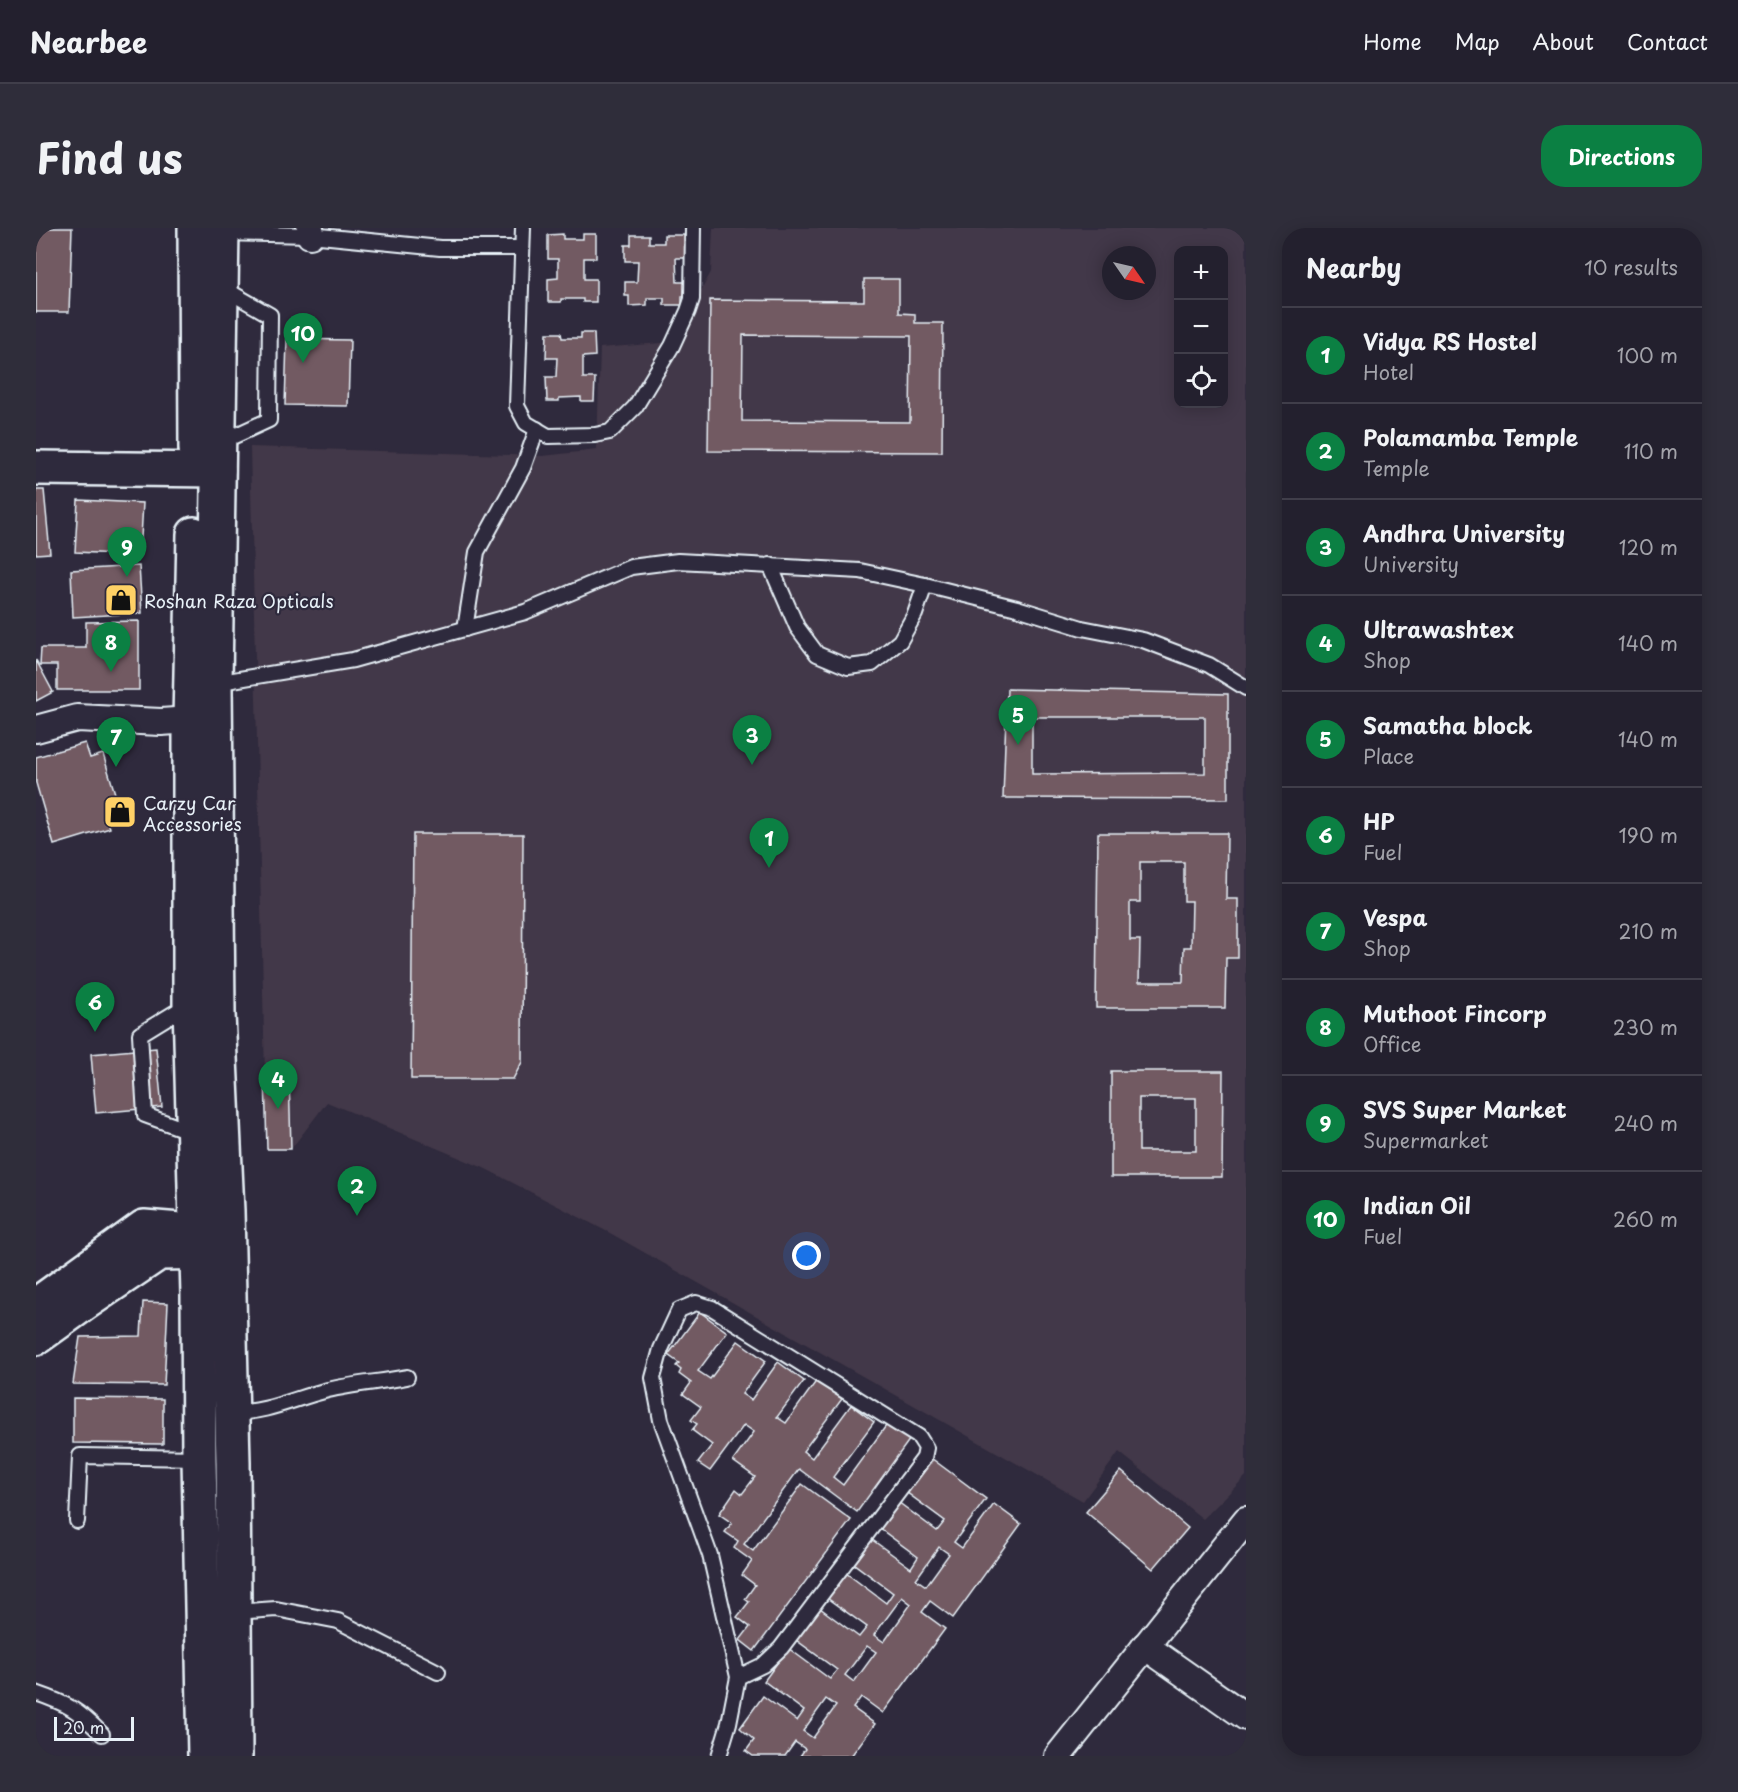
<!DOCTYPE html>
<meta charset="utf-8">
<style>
body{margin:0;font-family:"Playpen Sans",sans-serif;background:#2f2d3a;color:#f1f3f6}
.controls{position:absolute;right:18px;top:18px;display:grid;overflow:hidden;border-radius:12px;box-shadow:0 3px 15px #0003}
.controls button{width:54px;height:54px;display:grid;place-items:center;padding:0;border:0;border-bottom:2px solid #403e4a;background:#23202e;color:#f1f3f6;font:30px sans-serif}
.compass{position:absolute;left:1066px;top:18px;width:54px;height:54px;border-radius:50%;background:#23202e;box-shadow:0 3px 15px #0003;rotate:124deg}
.scale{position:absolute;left:18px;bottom:15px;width:80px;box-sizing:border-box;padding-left:6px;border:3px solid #e8f1f8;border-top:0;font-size:16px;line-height:21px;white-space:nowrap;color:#e8f1f8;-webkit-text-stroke:4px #2f2a3d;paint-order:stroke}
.you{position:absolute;left:771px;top:1028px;width:21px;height:21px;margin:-15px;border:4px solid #fff;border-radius:50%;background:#1a73e8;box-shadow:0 0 0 9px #1a73e833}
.badge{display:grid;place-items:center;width:39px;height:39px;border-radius:50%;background:#0b8043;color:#fff;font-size:20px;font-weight:700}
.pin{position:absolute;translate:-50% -50px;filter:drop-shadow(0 2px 3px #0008)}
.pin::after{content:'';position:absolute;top:32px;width:21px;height:18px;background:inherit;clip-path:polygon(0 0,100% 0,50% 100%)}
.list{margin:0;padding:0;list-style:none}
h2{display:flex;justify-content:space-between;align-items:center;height:78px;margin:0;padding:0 24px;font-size:26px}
h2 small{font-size:20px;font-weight:400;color:#a3a3aa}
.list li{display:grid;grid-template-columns:39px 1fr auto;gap:18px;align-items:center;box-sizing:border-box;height:96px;padding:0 24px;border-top:2px solid #403e4a}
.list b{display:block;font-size:22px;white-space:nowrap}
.list p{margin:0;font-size:20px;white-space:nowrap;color:#a3a3aa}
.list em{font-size:20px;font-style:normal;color:#a3a3aa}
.icon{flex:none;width:33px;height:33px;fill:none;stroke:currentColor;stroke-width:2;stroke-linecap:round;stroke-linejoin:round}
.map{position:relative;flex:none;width:1210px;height:1528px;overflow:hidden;border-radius:24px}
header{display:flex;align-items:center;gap:36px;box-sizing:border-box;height:84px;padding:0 30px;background:#23202e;border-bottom:2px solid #403e4a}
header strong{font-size:28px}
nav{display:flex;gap:33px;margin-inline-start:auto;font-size:21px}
.intro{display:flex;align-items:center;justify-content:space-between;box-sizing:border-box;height:144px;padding:0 36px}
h1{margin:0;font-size:42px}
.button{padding:15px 27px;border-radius:24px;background:#0b8043;color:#fff;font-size:21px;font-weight:700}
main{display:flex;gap:36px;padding:0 36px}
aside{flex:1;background:#23202e;border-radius:24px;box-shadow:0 3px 15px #0003}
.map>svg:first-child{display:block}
</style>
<header>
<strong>Nearbee</strong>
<nav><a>Home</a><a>Map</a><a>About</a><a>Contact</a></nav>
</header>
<div class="intro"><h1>Find us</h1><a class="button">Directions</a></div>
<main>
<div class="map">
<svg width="1210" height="1528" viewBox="0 0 1210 1528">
<rect width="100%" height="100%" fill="#2f2a3d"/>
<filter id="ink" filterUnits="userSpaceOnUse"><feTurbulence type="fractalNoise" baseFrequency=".0167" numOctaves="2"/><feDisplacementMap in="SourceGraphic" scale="12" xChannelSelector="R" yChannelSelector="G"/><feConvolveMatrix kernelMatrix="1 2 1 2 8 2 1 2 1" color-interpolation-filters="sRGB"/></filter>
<g filter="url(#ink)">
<path fill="#433848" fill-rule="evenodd" d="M677,0H1210V1248L1167,1291L1083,1224L1047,1273L574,1005L448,940L291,874L255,921L253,847L229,848L214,219L507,228L561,222L564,120L638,114L675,44ZM1142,22H1188V176H1142ZM1075,27H1111V63H1075Z"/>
<g fill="#725a62" stroke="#e8f1f8" stroke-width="1.5" fill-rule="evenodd">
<path d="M0,0H36L33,84H0Z"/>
<path d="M527,6V11H547V6H560V30H548V51H560V74H547V71H525V74H512V51L522,50V31H512V7Z"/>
<path d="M595,7H613V15H628V7H648V16L651,17V30H640L641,54H651V68H646V77H628V70H611V77L593,78V68H589V54H601L602,33H589V17H595Z"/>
<path d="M828,51H863V85L879,86V95H907L906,224L672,223L674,72L828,73ZM707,107L875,108L874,194L706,193Z"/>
<path d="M511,105H525L526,110H545V105H558L559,128L547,129V150H559L558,173H545V169L523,170V173H511L510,149H520L521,130H510Z"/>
<path d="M251,111L314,112L312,178L249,177Z"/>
<path d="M0,262H8L14,325L0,326Z"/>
<path d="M42,272L107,275L104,327L39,324Z"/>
<path d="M103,338L106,385L37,389L35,342Z"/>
<path d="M103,393V462H21V437H4L5,420H50V394Z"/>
<path d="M0,432L17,464L0,473Z"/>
<path d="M971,461L1192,466V571L967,570ZM996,489H1169V545L996,546Z"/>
<path d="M49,515L54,530L67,526L84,582L70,586L74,600L18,617L0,555V529Z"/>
<path d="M1062,605H1191L1190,671H1202V730H1190L1189,780H1060ZM1104,634H1148V673H1156L1155,719H1148L1147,754H1103L1104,712H1094V674H1104Z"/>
<path d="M377,606H487L486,834L477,851H375Z"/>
<path d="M120,820L126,879L60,885L55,826Z"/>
<path d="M1075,843H1187L1186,949H1075ZM1103,870H1160V923H1103Z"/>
<path d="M253,847L255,921H231L229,848Z"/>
<path d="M107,1074L132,1075L128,1157L37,1156L44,1109L105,1108Z"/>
<path d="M664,1084L691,1104L662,1143L674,1151L702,1113L730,1133L706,1166L715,1172L742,1134L768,1153L741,1189L750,1195L781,1152L806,1171L767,1223L776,1230L815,1177L838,1194L797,1249L807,1257L852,1195L874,1211L821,1284L763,1241L708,1316L717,1323L766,1256L815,1292L718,1423L704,1412L714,1399L701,1389L713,1374L709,1371L719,1357L706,1347L716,1333L698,1320L702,1313L689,1304L696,1295L683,1286L700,1261L706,1266L719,1249L697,1233L718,1204L708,1197L674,1243L662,1235L676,1217L656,1202L661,1196L655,1192L665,1179L647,1166L655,1155L643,1146L645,1142L640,1138L643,1135L632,1127Z"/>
<path d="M37,1170L127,1171V1216L37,1215Z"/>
<path d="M895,1230L950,1271L918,1314L926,1320L958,1276L985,1296L917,1390L894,1373L886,1384L909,1401L847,1485L825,1469L817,1480L839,1496L815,1528H764L769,1521L759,1514L749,1528H717L710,1523L718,1512L704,1500L727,1468L761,1493L768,1483L728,1453L752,1420L794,1451L801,1442L760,1412L784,1380L823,1409L831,1399L791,1370L810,1345L850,1375L857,1365L817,1335L835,1311L875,1340L882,1329L843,1300L862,1274L901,1303L909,1293L870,1264ZM903,1319L913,1326L890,1358L880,1351ZM866,1369L875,1376L848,1414L838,1407ZM831,1418L840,1424L818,1454L809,1447ZM790,1471L800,1478L777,1510L767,1503Z"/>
<path d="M1085,1243L1152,1300L1117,1341L1050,1284Z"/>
</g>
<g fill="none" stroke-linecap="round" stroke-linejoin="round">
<g stroke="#e8f1f8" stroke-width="18">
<g id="service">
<path d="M487,0L481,178L490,195L512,208L559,207L574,204L599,179L636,118L652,83L656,71L657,0"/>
<path d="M186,5L274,7L404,20H486"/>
<path d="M183,215L233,192L234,87L187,60"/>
<path d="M734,337L761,399L781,426L812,439L836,436L864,413L879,386L889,357"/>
<path d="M429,401L441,324L487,240L501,201"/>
<path d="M179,455L317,432L489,384L595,339L642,333L824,343L889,357L981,380L1046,400L1107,412L1173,437L1210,460"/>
<path d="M153,776L104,806L109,887L158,905"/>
<path d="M196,1185C234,1184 256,1171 292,1162C317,1156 345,1154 371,1149"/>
<path d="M41,1293L44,1228L163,1230"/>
<path d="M199,1384L240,1381L302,1393L402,1444"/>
<path d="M0,1465C32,1476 42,1482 66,1506"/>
<path d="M683,1528L693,1495L702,1449L674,1327L625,1192L617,1150L625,1121L643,1082L660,1075L676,1080L883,1209L890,1220L888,1230L745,1420L727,1437L702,1449"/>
</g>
</g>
<g stroke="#e8f1f8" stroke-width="30">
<g id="minor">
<path d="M274,7V0"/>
<path d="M0,501L41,490L125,494L154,492"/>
<path d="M1109,1418L1210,1489"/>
<path d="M1022,1528L1210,1292"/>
</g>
</g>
<g stroke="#e8f1f8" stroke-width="38">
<g id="tertiary">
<path d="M0,240L182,242"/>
<path d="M0,1077L108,999L180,1005"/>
<path d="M0,1110L49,1075L123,1025L189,1024"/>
</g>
</g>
<g stroke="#e8f1f8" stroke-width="38">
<g id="primary">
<path d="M159,0L160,221"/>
<path d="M186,0L179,455L182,786L191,983L197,1235L199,1528"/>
<path d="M158,306L154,492V776L162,1067L163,1230L169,1528"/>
</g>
</g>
<use href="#service" stroke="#2f2a3d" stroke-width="14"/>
<use href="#minor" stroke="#2f2a3d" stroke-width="26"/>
<use href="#tertiary" stroke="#2f2a3d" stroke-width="33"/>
<use href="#primary" stroke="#2f2a3d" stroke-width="33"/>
</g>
</g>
<defs>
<g id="shop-square" transform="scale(1.725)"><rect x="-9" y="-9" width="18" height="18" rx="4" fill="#ffd166" stroke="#2f2a3d"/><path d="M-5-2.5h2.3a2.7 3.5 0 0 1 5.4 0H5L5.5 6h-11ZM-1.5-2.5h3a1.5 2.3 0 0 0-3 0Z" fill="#111"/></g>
</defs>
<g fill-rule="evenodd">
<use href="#shop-square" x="85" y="372"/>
<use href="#shop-square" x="84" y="584"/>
</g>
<g text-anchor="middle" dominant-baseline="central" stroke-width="4.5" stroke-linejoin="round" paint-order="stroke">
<g font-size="18" fill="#e8f1f8" stroke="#2f2a3d" text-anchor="start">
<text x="108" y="372">Roshan Raza Opticals</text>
<text x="107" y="574">Carzy Car<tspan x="107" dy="21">Accessories</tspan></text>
</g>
</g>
</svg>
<div class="controls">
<button>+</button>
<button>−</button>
<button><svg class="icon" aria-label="locate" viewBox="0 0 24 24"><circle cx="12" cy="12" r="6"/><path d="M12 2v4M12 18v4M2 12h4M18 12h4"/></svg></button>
</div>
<svg class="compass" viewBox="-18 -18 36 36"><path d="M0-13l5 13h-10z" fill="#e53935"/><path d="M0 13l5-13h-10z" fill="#a3a3aa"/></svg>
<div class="scale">20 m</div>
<div class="you"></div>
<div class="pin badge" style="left:733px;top:640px">1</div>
<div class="pin badge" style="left:321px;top:988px">2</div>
<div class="pin badge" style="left:716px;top:537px">3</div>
<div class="pin badge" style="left:242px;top:881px">4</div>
<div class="pin badge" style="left:982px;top:517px">5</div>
<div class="pin badge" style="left:59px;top:804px">6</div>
<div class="pin badge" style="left:80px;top:539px">7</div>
<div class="pin badge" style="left:75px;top:444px">8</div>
<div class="pin badge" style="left:91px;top:349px">9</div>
<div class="pin badge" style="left:267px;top:135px">10</div>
</div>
<aside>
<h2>Nearby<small>10 results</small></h2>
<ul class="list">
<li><span class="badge">1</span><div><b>Vidya RS Hostel</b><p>Hotel</p></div><em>100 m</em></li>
<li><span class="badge">2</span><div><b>Polamamba Temple</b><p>Temple</p></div><em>110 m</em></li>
<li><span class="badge">3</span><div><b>Andhra University</b><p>University</p></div><em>120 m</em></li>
<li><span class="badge">4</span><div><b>Ultrawashtex</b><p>Shop</p></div><em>140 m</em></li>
<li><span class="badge">5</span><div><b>Samatha block</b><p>Place</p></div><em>140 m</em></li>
<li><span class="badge">6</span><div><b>HP</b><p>Fuel</p></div><em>190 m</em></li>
<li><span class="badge">7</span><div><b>Vespa</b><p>Shop</p></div><em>210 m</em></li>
<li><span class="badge">8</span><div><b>Muthoot Fincorp</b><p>Office</p></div><em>230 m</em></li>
<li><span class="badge">9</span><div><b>SVS Super Market</b><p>Supermarket</p></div><em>240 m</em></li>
<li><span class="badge">10</span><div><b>Indian Oil</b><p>Fuel</p></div><em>260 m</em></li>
</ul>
</aside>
</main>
